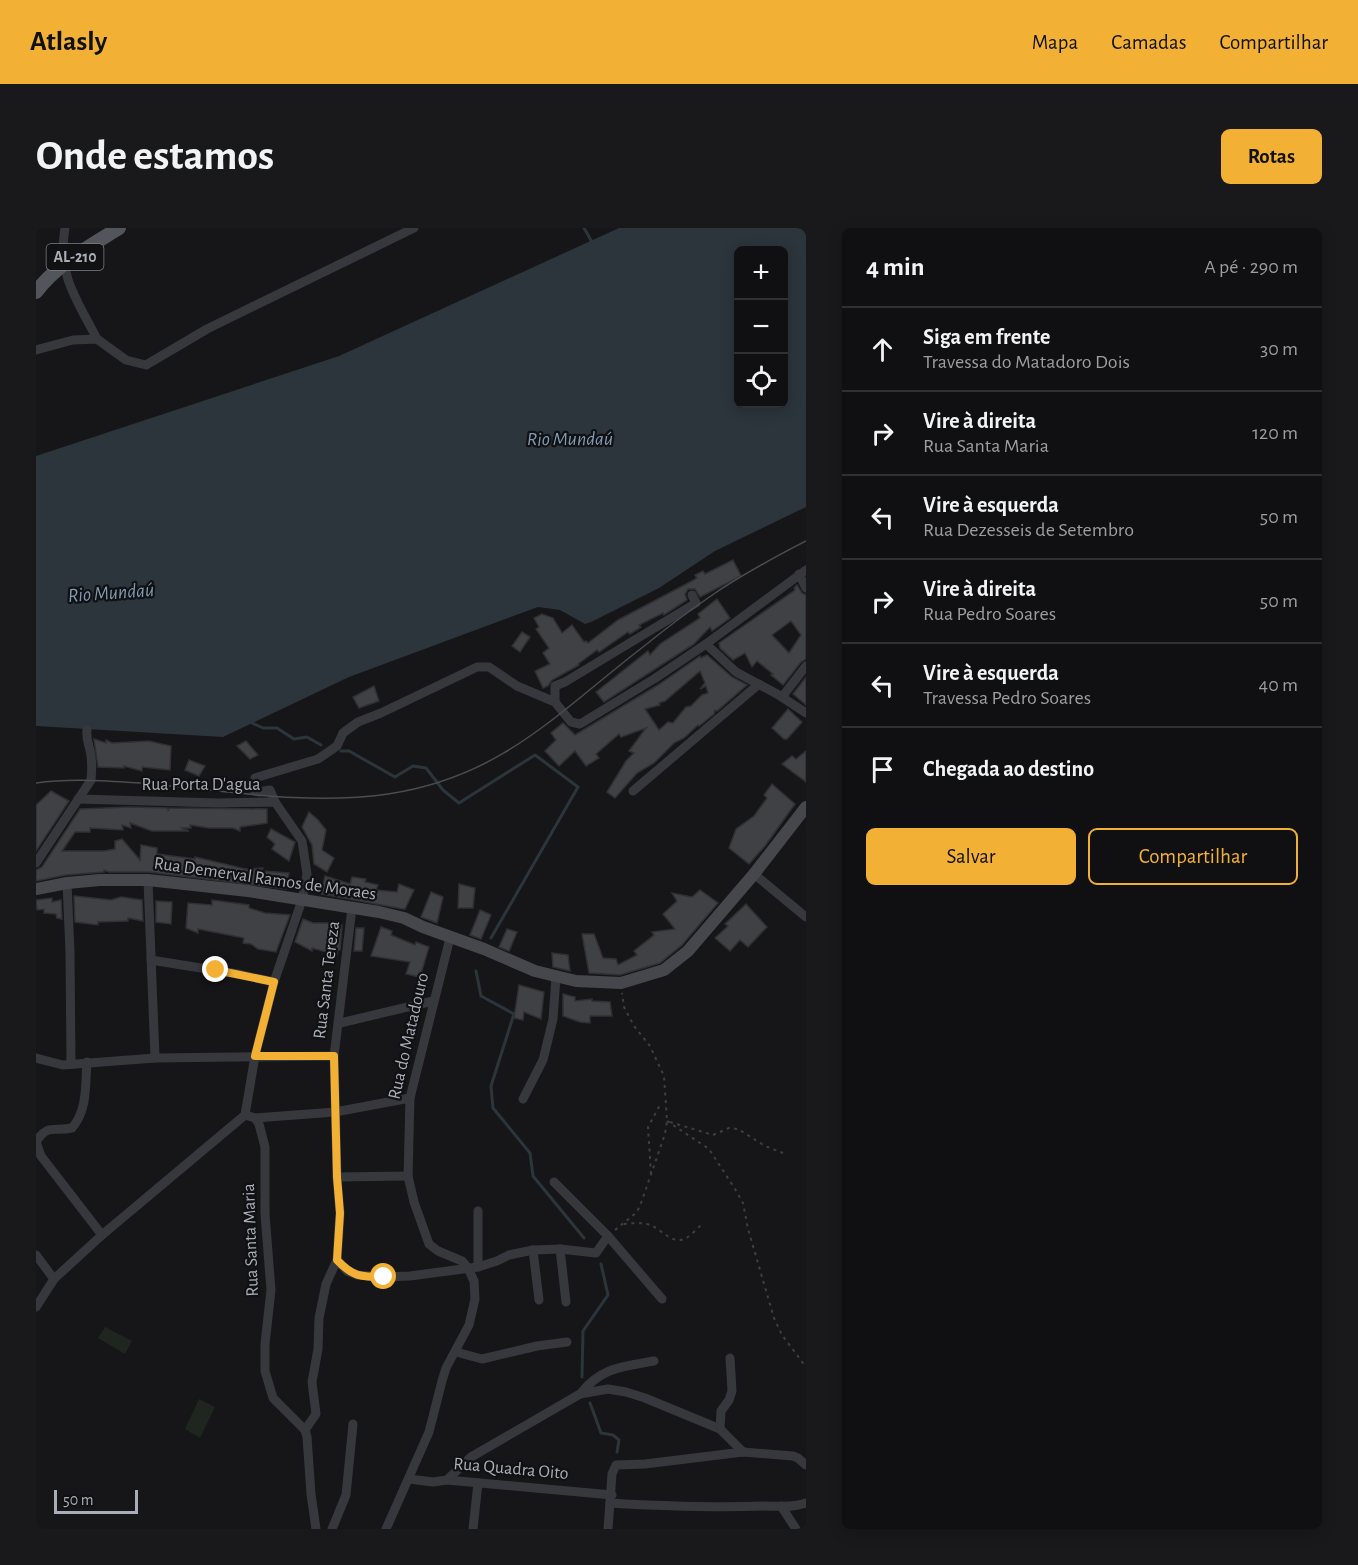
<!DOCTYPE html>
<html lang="pt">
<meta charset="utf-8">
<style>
body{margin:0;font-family:"Alegreya Sans",sans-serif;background:#19191b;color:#f1f3f6}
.controls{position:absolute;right:18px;top:18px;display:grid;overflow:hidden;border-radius:9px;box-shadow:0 3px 15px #0003}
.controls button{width:54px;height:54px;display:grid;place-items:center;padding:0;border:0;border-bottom:2px solid #303032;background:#101012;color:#f1f3f6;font:30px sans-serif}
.scale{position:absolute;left:18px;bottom:15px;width:84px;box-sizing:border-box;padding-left:6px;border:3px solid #a8adb8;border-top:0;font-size:16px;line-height:21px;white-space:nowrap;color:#a8adb8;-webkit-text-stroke:4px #111113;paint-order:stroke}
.stop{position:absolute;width:18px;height:18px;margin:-14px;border:4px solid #f2b134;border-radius:50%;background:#fff}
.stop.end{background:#f2b134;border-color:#fff;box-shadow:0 2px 6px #0008}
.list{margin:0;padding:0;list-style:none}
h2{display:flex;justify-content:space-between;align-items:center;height:78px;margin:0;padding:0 24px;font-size:26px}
h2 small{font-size:20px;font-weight:400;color:#9c9d9f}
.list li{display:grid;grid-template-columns:39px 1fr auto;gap:18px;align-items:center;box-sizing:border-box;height:84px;padding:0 24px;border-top:2px solid #303032}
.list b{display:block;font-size:22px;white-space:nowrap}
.list p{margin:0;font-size:20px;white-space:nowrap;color:#9c9d9f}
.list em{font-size:20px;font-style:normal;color:#9c9d9f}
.actions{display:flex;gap:12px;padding:18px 24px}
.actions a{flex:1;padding:14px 0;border:2px solid #f2b134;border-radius:9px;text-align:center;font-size:21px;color:#f2b134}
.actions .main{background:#f2b134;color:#111}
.icon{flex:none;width:33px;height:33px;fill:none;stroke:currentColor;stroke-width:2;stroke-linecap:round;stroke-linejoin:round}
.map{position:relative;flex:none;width:770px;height:1301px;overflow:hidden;border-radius:9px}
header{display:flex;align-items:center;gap:36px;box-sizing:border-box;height:84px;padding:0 30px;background:#f2b134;color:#111}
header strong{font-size:28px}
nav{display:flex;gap:33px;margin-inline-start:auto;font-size:21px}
.intro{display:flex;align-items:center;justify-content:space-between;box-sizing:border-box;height:144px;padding:0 36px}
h1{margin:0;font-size:42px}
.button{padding:15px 27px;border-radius:9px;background:#f2b134;color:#111;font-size:21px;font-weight:700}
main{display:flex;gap:36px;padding:0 36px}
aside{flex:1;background:#101012;border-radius:9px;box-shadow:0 3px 15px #0003}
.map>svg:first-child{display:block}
</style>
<header>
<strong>Atlasly</strong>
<nav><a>Mapa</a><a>Camadas</a><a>Compartilhar</a></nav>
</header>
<div class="intro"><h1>Onde estamos</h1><a class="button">Rotas</a></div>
<main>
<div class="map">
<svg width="770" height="1301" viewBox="0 0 770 1301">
<rect width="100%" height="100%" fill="#161618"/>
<g fill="#1e261f">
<path d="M69,1099L96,1113L89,1126L62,1110Z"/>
<path d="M163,1171L179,1179L164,1210L149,1201Z"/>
</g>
<path fill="#2c353c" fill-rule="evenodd" d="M583,0H770V279L679,323L623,360L555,394L549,396L524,382L502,379L313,449L187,509L0,498V228L303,128ZM702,22H748V176H702Z"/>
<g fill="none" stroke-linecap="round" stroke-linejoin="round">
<g stroke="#2c353c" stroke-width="3">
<path d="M548,0L556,14"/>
<path d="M216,495L227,500H241L258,511L271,509L285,517"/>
<path d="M305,523H313L359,549L377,538L390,540L407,562L423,575L499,527L542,559L455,710"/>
<path d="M440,743L445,768L478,786L455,858L457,880L494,925L497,948L548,1010"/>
<path d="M546,1149L547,1103L572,1067L565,1036"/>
<path d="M554,1175L565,1205L577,1207L583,1212L581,1224"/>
</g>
</g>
<g fill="#404145" stroke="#303034" stroke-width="1.5" fill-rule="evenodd">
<path d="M697,332L705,348L664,369L659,361H652L649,366L651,372L628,387L627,385L603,397L605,399L594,406L592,404L563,424L561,422L542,436L543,437L516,452L512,458L507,460L499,443L514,436L507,425L513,420L500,401L503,399L498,390L506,386L517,390L526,405L536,397L548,414L550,413L552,415L582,392L654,354L661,350L659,347L667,343L669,346Z"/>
<path d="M761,357L766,365L770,367V431L765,434L747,457L735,447L737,446L721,433L716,439L709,425L697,432L684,420L683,415L759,362L758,360ZM755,393L765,407L753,425L736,407Z"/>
<path d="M681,371L694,390L676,403L674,399L658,416L568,474L560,464L612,423L614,427L624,416L664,390L662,386Z"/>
<path d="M486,404L494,409L484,424L476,418Z"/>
<path d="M671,427L696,449L711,457L681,483L679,482L678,486L663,498L662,497L648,510L638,515L618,535L601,545L579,570L571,564L590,533L598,525L593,523L610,500L585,509L583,506L560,526L563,530L550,538L539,523L523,538L509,523L520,512L515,505L527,495L539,507L622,457L664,428L665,430ZM664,443L669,455L664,461L670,458L672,465L666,467L655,478L650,479L637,495L632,494L623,502L609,481L624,477L623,475L629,473Z"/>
<path d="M770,449V477L757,466Z"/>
<path d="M338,458L343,473L323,480L317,469Z"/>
<path d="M752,481L766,494L751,511H748L736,500Z"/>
<path d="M58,511L70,515V512L76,515L113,513L135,518L134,542L106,539V543L88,538V540L62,539Z"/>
<path d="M210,513L222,527L214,531L201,518Z"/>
<path d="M770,523V554L746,536L756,528L760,531Z"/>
<path d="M153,532L169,538L163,548L149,542Z"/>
<path d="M736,556L759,576L729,618L713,636L693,620L700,601L718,588L731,570L728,567Z"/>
<path d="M15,563L33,573L0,623V577Z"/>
<path d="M93,579L132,580V583L133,580L231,581V595L204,599V603L197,600H173L154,597L155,600H145L153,603H116L94,595L95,600L86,597L87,602L54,600V604H39L26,623H68L79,621V613L86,611L104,632L105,617L121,620V626L159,631V629L209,641L227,640L226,643L253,645L250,661L113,644H73L68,642V644L30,647L0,653V642L6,639L44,581Z"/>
<path d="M273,584L282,592L290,602L286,622L298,630L291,644L278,636L276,617L266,599Z"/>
<path d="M235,601L259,614L253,633L236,621L239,616L231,609Z"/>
<path d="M289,648L314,656L316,649L330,651L329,654L342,657L340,662L361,664L363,656L378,662L369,681H367L285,666Z"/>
<path d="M423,656L439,660L437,680H422Z"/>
<path d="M664,662L682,675L646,717L624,735L584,747L553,745L546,706H558L567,730L580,731L582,737L601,727L598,723L618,707L616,704L639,701L627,686L641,673L636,665L656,669Z"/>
<path d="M395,664L407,669L401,695L385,689Z"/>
<path d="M38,668L75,672L85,669L106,672L107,693L92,690V693L62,694V697L39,694Z"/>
<path d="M16,670V674L25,672L26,691L21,690L20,686L8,685V681L1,682L0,672Z"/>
<path d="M176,672L213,677V680L229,685L254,687L240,724L222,721L215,716L207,715L208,710L162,701V705L150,700L152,675L176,677Z"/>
<path d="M120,673L136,674L135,696L120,694Z"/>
<path d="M710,676L731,699L712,719L704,712L694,723L679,710L692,698L689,696Z"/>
<path d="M444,682L455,687L445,711L434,707Z"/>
<path d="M267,691L277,695H298L306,697L304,722H302L301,727L276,720V723L259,714Z"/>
<path d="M345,699L356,703L355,707L379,717L380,714L393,719L384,749L370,746L374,734L335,728Z"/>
<path d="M320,700H328L326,723H318Z"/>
<path d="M471,701L481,704L473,723L463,719Z"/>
<path d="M516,725L532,727L534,743L517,739Z"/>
<path d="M483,757L508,764L505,791L488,784L487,792L478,790Z"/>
<path d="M527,766L539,769V773L556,771V773L574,774L576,788H554V795L544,794L527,788Z"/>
</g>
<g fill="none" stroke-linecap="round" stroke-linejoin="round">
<g stroke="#3d3f44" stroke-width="2" stroke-dasharray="3 4.5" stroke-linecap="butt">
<path d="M631,893L673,921L699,961L707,975L712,1001L738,1090L746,1107L770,1139"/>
<path d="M634,894L677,907L693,900L702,901L729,918L747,925"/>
<path d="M615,946L612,899L624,877"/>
<path d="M588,996C597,995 608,994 617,998C626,1003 637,1016 648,1011C655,1008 662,1000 667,995"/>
<path d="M579,1002L600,985L604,978L629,906L631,893L628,848L614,818L598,798L588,779L586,765"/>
</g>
<g stroke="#37383d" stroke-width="9">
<path d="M29,0C21,47 41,72 61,111"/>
<path d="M0,122L37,112L61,111L90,132L110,137L171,101L378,0"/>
<path d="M763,346L770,360"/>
<path d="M670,416L700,444L741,466L770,485"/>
<path d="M746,469L770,438"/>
<path d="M519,474V458L529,454L660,375L656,367"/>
<path d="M597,563L723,456"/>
<path d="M239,574L234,562L223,564L218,562L219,550L282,531L301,518L307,505L322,494L345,485L441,439H453L481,458L519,474L535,494L544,496L618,451L670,416L770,342"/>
<path d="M0,635L55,552C56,542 56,531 54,522C52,514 50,510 51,502"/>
<path d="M718,646L770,689"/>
<path d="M112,652L119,830"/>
<path d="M31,655L34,724L35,836"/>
<path d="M115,732L202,746L238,754"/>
<path d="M304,795L397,773"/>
<path d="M0,830L27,837L119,830L298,828"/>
<path d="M51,834C49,856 52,882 36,900C18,904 12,895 0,914L5,928L66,1007"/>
<path d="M487,871L507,832L517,791L520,749"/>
<path d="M209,887L219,890L223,896L229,919V986L235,1062L229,1116V1143L237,1170L269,1202"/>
<path d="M219,890L299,884L374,870"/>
<path d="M301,949L372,948"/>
<path d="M518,954L572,1008L626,1071"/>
<path d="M524,1021L530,1074"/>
<path d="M497,1022L503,1072"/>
<path d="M0,1027L18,1051"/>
<path d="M301,1032L311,1043L321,1047L348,1049L374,1048L442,1039L461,1033L473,1027L497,1022L524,1021L560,1025L572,1008"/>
<path d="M442,1039V983"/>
<path d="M0,1079L18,1051L66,1007L209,887L219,828L238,754L266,672L271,646L266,613L239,574L183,575L42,571"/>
<path d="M420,1124L446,1131L501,1118L531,1114"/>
<path d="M544,1166L572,1161L590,1164L609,1170L684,1201L707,1224"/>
<path d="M684,1201L685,1183L693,1172L696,1163L694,1130"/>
<path d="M373,1251L397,1254L411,1252L576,1267"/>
<path d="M411,1252L435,1229L544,1166C566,1139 585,1139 618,1133"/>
<path d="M574,1275C625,1278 677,1280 728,1278C742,1278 758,1280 770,1275"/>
<path d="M745,1278L760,1301"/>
<path d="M280,1301L275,1266L271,1209L269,1202L280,1186L276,1154L282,1121L283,1090L290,1056L301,1032L304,985L301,949L298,828L316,680"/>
<path d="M296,1301L310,1267L317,1196"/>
<path d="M350,1301L393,1204L406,1153L410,1140L433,1097L439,1071L438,1053L432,1040L426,1033L402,1023L393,1016L378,974L372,948L374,870L414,710"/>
<path d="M437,1301L442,1255"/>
<path d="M572,1301L576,1246L580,1237L609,1236L707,1224L757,1228L762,1230L770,1237"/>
</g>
<path stroke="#45474d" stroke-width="12" d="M0,661L31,655L64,652H112L212,663L343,684L368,690L387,699L448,721L499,743L540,753L585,755L628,742L652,723L718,646L770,579"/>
<path stroke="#53555c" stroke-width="14" d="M0,64C21,36 54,18 83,0"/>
<path stroke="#4a4c52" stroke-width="1.5" d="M0,555C35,550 69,553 104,555C186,562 269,578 352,566C466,549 521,485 607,419C628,402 650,385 672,370C703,348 737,330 770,313"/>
</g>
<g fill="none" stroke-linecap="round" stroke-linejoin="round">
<path stroke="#f2b134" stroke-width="8" d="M180,742L238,754L219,828H298L301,949L304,985L301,1032C317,1049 325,1049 348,1049"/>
</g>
<g text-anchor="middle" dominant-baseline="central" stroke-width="4.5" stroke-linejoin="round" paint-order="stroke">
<rect fill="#111113" stroke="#7b7e86" stroke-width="1.5" x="10.5" y="16" width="57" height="26" rx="4.5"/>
<g font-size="16" font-weight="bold" fill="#a8adb8">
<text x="39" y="29">AL-210</text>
</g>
<g font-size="18" fill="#a8adb8" stroke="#111113">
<text x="165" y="557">Rua Porta D'agua</text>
<text transform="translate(229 651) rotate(8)">Rua Demerval Ramos de Moraes</text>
<text transform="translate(291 752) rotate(-83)">Rua Santa Tereza</text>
<text transform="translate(373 808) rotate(-77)">Rua do Matadouro</text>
<text transform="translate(215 1012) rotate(-92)">Rua Santa Maria</text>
<text transform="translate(475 1241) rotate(5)">Rua Quadra Oito</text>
</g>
<g font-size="20" font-style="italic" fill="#7f9bb3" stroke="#111113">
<text x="534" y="211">Rio Mundaú</text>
<text transform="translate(75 365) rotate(-4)">Rio Mundaú</text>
</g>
</g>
</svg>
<div class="controls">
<button>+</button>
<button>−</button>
<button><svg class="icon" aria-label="locate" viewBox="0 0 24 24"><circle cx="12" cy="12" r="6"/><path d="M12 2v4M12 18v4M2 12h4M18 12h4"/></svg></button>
</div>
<div class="scale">50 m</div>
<div class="stop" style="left:348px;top:1049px"></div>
<div class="stop end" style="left:180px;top:742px"></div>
</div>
<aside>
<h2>4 min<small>A pé · 290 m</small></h2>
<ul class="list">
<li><svg class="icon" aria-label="ahead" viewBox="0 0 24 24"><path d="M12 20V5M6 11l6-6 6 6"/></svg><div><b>Siga em frente</b><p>Travessa do Matadoro Dois</p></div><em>30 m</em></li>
<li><svg class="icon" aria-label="right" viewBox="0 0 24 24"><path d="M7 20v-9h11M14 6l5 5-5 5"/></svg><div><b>Vire à direita</b><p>Rua Santa Maria</p></div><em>120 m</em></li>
<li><svg class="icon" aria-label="left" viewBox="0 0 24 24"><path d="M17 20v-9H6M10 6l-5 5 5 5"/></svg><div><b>Vire à esquerda</b><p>Rua Dezesseis de Setembro</p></div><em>50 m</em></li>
<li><svg class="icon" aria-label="right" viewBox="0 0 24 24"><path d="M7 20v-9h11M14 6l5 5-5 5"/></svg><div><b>Vire à direita</b><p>Rua Pedro Soares</p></div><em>50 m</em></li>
<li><svg class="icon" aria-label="left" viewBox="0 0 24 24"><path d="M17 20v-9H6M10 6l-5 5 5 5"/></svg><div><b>Vire à esquerda</b><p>Travessa Pedro Soares</p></div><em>40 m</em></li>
<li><svg class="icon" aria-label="arrive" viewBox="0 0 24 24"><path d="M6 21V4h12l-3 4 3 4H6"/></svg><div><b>Chegada ao destino</b></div></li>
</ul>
<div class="actions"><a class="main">Salvar</a><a>Compartilhar</a></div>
</aside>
</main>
